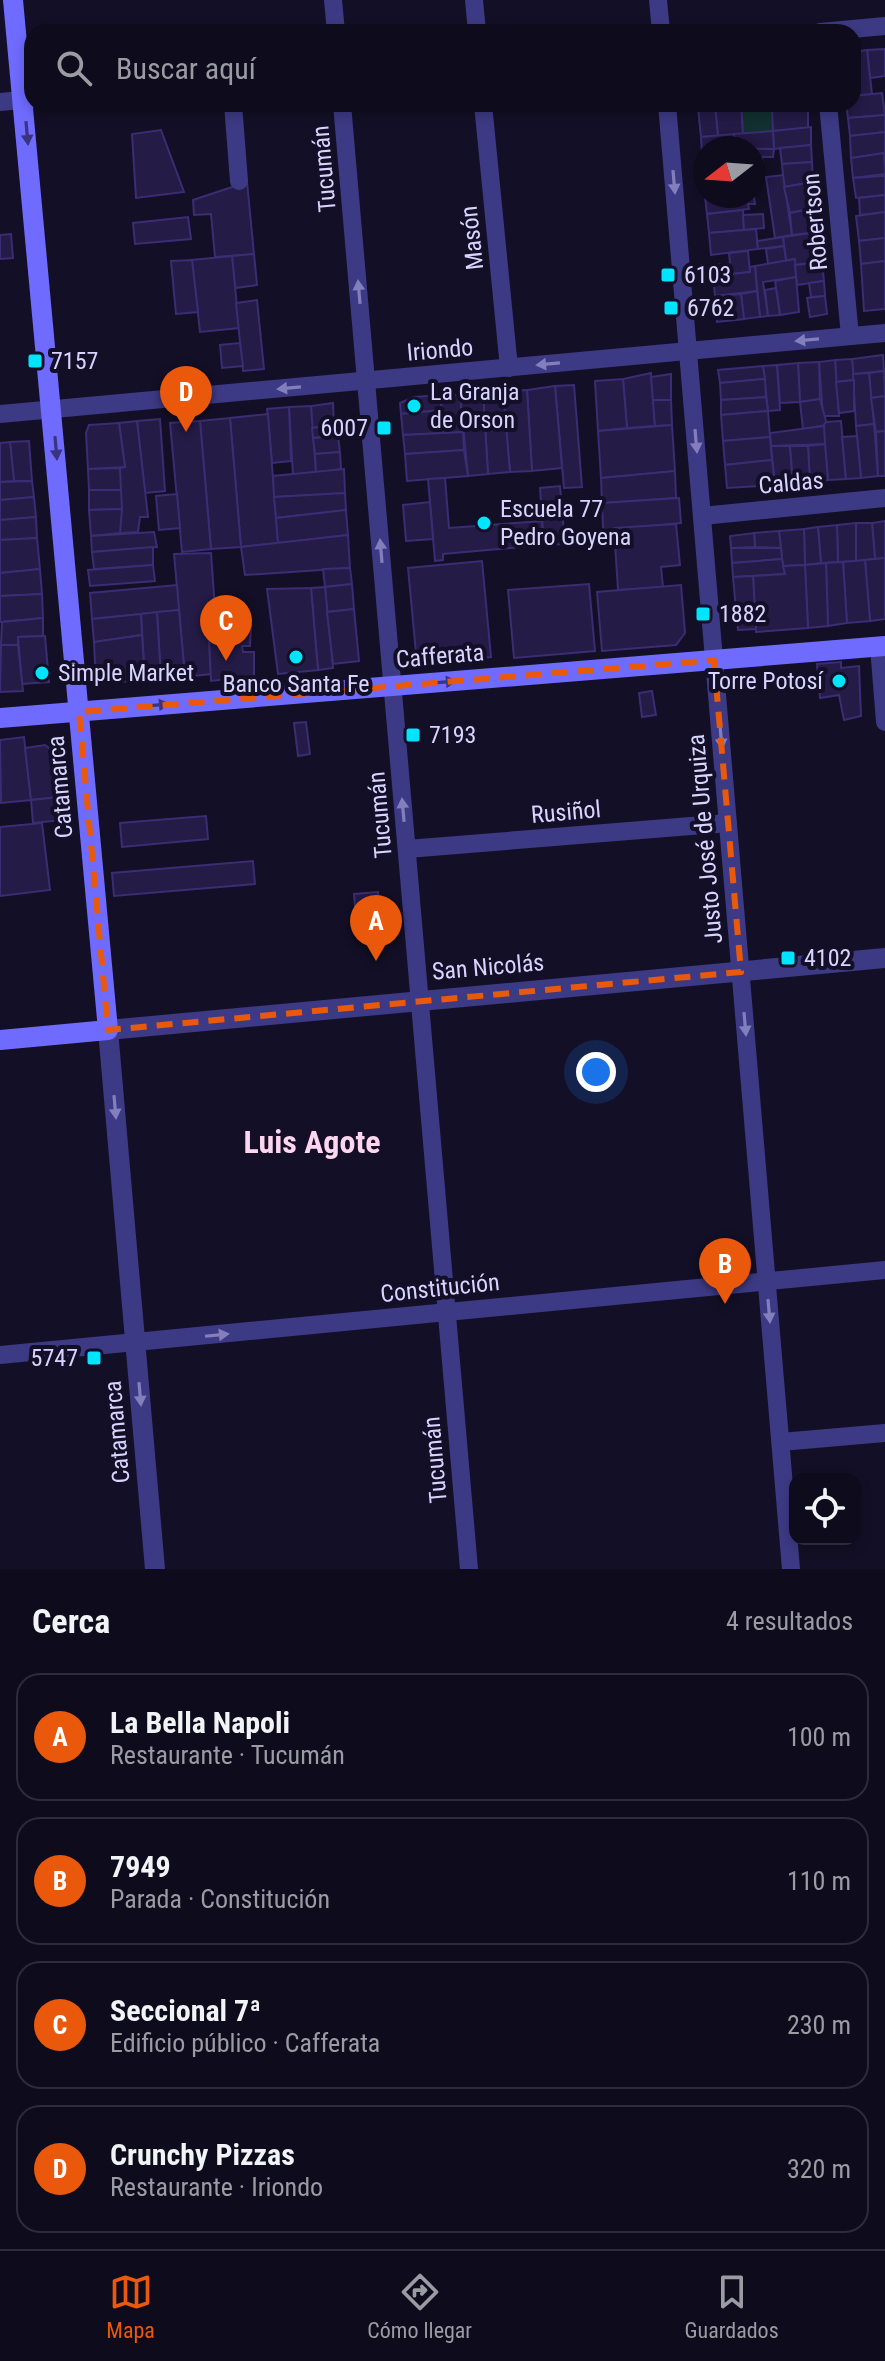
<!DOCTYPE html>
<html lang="es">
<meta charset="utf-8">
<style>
body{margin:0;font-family:"Roboto Condensed",sans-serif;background:#1c1929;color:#f1f3f6}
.controls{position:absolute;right:24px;bottom:24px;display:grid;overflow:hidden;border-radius:16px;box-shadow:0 4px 12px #0003}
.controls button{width:72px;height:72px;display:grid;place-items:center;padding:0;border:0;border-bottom:2px solid #2e2b3b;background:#0e0b1c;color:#f1f3f6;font:40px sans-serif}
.compass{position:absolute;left:693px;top:136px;width:72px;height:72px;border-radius:50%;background:#0e0b1c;box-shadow:0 4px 12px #0003;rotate:253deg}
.you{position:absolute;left:596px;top:1072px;width:28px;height:28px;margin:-20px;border:6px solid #fff;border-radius:50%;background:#1a73e8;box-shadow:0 0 0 12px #1a73e833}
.badge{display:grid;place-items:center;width:52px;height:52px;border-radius:50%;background:#ea580c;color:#fff;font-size:26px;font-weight:700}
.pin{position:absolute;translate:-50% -66px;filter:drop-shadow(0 2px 4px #0008)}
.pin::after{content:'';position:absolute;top:42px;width:28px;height:24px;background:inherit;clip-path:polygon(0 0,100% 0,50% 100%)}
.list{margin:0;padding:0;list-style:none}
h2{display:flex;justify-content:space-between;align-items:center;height:104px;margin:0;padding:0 32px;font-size:34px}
h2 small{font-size:26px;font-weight:400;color:#9b9ba3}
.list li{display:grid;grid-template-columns:52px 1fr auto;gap:24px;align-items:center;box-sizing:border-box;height:128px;margin:0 16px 16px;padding:0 16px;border:2px solid #2e2b3b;border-radius:24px}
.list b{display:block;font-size:30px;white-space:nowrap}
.list p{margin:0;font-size:26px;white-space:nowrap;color:#9b9ba3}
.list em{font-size:26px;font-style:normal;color:#9b9ba3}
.icon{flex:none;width:44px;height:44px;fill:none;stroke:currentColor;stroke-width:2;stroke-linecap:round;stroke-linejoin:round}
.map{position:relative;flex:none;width:885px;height:1569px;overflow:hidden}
.search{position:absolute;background:#0e0b1c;box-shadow:0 4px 12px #0003;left:24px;right:24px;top:24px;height:88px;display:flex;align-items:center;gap:20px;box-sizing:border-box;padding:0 28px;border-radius:24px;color:#9b9ba3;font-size:30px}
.sheet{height:680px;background:#0e0b1c}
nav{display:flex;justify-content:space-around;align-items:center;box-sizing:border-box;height:112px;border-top:2px solid #2e2b3b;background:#0e0b1c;font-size:22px;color:#9b9ba3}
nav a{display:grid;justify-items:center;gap:4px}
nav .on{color:#ea580c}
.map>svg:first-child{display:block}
</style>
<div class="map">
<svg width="885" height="1569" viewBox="0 0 885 1569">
<rect width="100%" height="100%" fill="#130f26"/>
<path fill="#12302f" d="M741,104H772L773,131L743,134Z"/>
<g fill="#241b47" stroke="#3b2d73" stroke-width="2">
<path d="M885,49V76L870,78L867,50Z"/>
<path d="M867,50L872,94L853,96V52Z"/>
<path d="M882,93L885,115L848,118L846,104H853V96Z"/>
<path d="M741,104L743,134L718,136L715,106Z"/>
<path d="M808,105V128L773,131L772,109Z"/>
<path d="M715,106L718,136L701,137L698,108Z"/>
<path d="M885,115V132L850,136L848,118Z"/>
<path d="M811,127V145L774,149L773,131Z"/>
<path d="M161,130L184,192L136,198L132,134Z"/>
<path d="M773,131L774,149L735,148L734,134Z"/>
<path d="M885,132V153L851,158L850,136Z"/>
<path d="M734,134L735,148H705L703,170L701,137Z"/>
<path d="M811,145L812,162L782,164L780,148Z"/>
<path d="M753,149H774L773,157H762L763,168L754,167Z"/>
<path d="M884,153L885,174L853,178L851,158Z"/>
<path d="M812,162L813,182L784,187L782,164Z"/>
<path d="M783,175L792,235L775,238L766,177Z"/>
<path d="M882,176H885V195L856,198L853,178Z"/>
<path d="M247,182L254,254L215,257L211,214L194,215L193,200Z"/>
<path d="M813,182L815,208L790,213L784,187Z"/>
<path d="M753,190L755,204H748L749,209L707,214L705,196H753Z"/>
<path d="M885,195V212L860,215L859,198Z"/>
<path d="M815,208L818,232L792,235L790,213Z"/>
<path d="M743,210L744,230L709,233L707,214Z"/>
<path d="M885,212V238L859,241L856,216Z"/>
<path d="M763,214L764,228L744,230L743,215Z"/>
<path d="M188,217L191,239L135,244L133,223Z"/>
<path d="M756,229L758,249L711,255L709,233Z"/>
<path d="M818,232L820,262L795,265V259L786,261L783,237Z"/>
<path d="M11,234L13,258L0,259V235Z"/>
<path d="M783,237L784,246L758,249L757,241Z"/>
<path d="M885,238V261L861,264L859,241Z"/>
<path d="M784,246L786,261L768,264L766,249Z"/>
<path d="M748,251L750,272L717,276L715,265L730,263L729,253Z"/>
<path d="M254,254L257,285L235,288L232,256Z"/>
<path d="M232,256L239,328L200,332L192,260Z"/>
<path d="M795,259L796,277L763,282L768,316L760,317L755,266Z"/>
<path d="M192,260L198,312L176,314L171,261Z"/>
<path d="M885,261V309L864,311L861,264Z"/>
<path d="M822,262L824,281L797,285L795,265Z"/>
<path d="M755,266L757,291L715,296L713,276L750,272V267Z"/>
<path d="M796,277L799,312L780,315L775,281Z"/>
<path d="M824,281L825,296L811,297L809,283Z"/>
<path d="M776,288L780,315L768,316L765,290Z"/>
<path d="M757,291L760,317L744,319L741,294Z"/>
<path d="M741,294L744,319L717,322L715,296Z"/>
<path d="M825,296L827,314L810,317L807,298Z"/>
<path d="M257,300L264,369L243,371L236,303Z"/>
<path d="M240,343L243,366L222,368L220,345Z"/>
<path d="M883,355L884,371L853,374L852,359Z"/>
<path d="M852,359L854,380L836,382L835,360Z"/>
<path d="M835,360L839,416H823L819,362Z"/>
<path d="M819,362L820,399L800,402L798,363Z"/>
<path d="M798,363L800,402L780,403L777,365Z"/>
<path d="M777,365L780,410L768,411L763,366Z"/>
<path d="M763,366L765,379L720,383L718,370Z"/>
<path d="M884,371L885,396L871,398L869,373Z"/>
<path d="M651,373L655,426L627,428L623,379Z"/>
<path d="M869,373L874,424L856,426L853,374Z"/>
<path d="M671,374V400H653L651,377Z"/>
<path d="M623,379L627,428L598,431L595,381Z"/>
<path d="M765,379L766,397L721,400L720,383Z"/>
<path d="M854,380V411L839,413L836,382Z"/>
<path d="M574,385L582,487L564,488L555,386Z"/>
<path d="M555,386L562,468L532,471L527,390Z"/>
<path d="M527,390L532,471L510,472L503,391Z"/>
<path d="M503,391L510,472L488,474L483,392Z"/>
<path d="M483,392L488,474L468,476L460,395Z"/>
<path d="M441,395V410L401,414L400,403L414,397Z"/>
<path d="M441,395H460L463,432L443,433Z"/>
<path d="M885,396V431L876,432L871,398Z"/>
<path d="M766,397L768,411L721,415V400Z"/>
<path d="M820,399L827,425L803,429L800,402Z"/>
<path d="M653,400H671L672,425L655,426Z"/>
<path d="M333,403L334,424L312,428L311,406Z"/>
<path d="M311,406L316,473L293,475L289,407Z"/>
<path d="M289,407L291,461L272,463L267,409Z"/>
<path d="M441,410L443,433L403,435L401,414Z"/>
<path d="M768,411L770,437L723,441L721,415Z"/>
<path d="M268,414L278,543L241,547L230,418Z"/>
<path d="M230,418L241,547L211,549L200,421Z"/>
<path d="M160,419L165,491L145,493L137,421Z"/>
<path d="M137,421L148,517H140L138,532L120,533V468L125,467L119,423Z"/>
<path d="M200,421L211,549L182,552L170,423Z"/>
<path d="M841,421L846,479L828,480L823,426L826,422Z"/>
<path d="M119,423L125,467L88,469L86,433L89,425Z"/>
<path d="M339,424L338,436L313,438L312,428Z"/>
<path d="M874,424L878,476L861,478L856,426Z"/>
<path d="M672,425L675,471L601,478L598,431Z"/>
<path d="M824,426L825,444L771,446L770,433Z"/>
<path d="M885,431V476H878L876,432Z"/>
<path d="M463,432L464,450L405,454L403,435Z"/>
<path d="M338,436L340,452L315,454L313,438Z"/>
<path d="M857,436L861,478L846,479L842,437Z"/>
<path d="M770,437L772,460L725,465L723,441Z"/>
<path d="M29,441L32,481H14L10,442Z"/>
<path d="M10,442L14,481L0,482V443Z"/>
<path d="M825,444L828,480L810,482L808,446Z"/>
<path d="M771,446H790L793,484L775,485Z"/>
<path d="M790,446H808L810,482L793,484Z"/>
<path d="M464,450L468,476L407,481L405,454Z"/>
<path d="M340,452L341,469L316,473L315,454Z"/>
<path d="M772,460L775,485L727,488L725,465Z"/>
<path d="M120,468L121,490H89L88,469Z"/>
<path d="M344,469L345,493L274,497L273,476Z"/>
<path d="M675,471L676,498L602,503L601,478Z"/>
<path d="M445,478L449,528L542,521L544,545L443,554V560L435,561L428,479Z"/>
<path d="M32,481L34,497L0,500V482Z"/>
<path d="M560,486L565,544L544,545L540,488Z"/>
<path d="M89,490H121L122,509L89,510Z"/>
<path d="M345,493L346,510L276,518L274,497Z"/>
<path d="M177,494L180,528L159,530L156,496Z"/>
<path d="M34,497L36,517L0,520V500Z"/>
<path d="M679,498L681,523L605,530L603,527L602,503Z"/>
<path d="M430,502L433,539L406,541L403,505Z"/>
<path d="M122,509L120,533L91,536L89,510Z"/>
<path d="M346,510L348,535L278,543L276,518Z"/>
<path d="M36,517L37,538L0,540V520Z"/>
<path d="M885,521V558L875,559L872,523Z"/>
<path d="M856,523V561L838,562L837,525Z"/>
<path d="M856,523H872L875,559L856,561Z"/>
<path d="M676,524L680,565L661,567L663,587L618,590L614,528Z"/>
<path d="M837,525L838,562L821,563L818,527Z"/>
<path d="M818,527L821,563L805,565L804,529Z"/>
<path d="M804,529L805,565L783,566L779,531Z"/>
<path d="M779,531L781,548L755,547L754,533Z"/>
<path d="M154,532L157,547L92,552L91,536Z"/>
<path d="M754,533L755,547L731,548L730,536Z"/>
<path d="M348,535L350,568L245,575L241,547Z"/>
<path d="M37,538L40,569L0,573V540Z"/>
<path d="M153,547V565L94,569L92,552Z"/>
<path d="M731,548H781L782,559L732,563Z"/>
<path d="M211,553L217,638H209L211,674L185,677L174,554Z"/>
<path d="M885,558V619L870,621L865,560Z"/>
<path d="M782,559L785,574L733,577L732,563Z"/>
<path d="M865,560L870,621L847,623L843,562Z"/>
<path d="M482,561L491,657L417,664L408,568Z"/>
<path d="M843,562L847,623L828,626L826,563Z"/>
<path d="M826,563L828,626L808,628L805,565Z"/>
<path d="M153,565L155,581L90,586L88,570Z"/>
<path d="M805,565L808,628L756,632L753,576L785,574L783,566Z"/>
<path d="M350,568L352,584L325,587L323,569Z"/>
<path d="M40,569L42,594L0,596V573Z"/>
<path d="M753,576L756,629L738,630L733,577Z"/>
<path d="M352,584L354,609L327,612L325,587Z"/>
<path d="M589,584L595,651L514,658L508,590Z"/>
<path d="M177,585L179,610L92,619L90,593Z"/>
<path d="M681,585L685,633L676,645L602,651L597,592Z"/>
<path d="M325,587L333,668L318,670L311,588Z"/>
<path d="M311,588L318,670L278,674L267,589Z"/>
<path d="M42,594L43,618L0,622V596Z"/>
<path d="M235,604L236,617L243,616L242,625H251L250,646H242L243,652H254V676L211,681L209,638L230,637L222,630L220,605Z"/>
<path d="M354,609L359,661L333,664L327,612Z"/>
<path d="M179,610L185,677L161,679L157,612Z"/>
<path d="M157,612L161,679L145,680L141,614Z"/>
<path d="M141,614L142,635L94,642L92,619Z"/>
<path d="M43,618V636L18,637V645H1L2,622Z"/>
<path d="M142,635L145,680L96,684L94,642Z"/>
<path d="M45,636L49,682L22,684L18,637Z"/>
<path d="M1,645H18L23,691L0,692Z"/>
<path d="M841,662V668L859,666L861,716L844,720L839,695L820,698L817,664Z"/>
<path d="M652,691L656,715L642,717L639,693Z"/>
<path d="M306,722L310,754L298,756L294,723Z"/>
<path d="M24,737L31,800L1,803L0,740Z"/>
<path d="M45,745L56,753L60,797L31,800L25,748Z"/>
<path d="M60,797L62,820L33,823L31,800Z"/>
<path d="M206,816L208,839L122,847L120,823Z"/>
<path d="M42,823L50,890L0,896V827Z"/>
<path d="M253,861L255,884L114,896L112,873Z"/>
<path d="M378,892L381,928L357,931L354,894Z"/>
</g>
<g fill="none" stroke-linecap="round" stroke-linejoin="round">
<g stroke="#3d3a85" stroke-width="18">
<path d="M333,0L336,32"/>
<path d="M474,0L477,32"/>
<path d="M658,0L661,32"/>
<path d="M820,32L885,26"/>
<path d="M0,102L32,99"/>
<path d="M233,104L239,181"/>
<path d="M342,104L469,1569"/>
<path d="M483,104L509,368"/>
<path d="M667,104L791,1569"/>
<path d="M828,104L850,336"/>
<path d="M0,414L885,333"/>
<path d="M702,516L885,498"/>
<path d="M879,646L885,722"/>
<path d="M407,849L728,823"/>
<path d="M0,1355L885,1270"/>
<path d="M781,1442L885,1433"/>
</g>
<path stroke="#3d3a85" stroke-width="20" d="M155,1569L108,1030L885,958"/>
<g stroke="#6f6bff" stroke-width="20">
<path d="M0,718L885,646"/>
<path d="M0,1040L108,1030L13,0"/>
</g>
</g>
<defs><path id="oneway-solid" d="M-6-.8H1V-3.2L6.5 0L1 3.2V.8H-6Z" transform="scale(2)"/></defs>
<g fill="#38347d">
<use href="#oneway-solid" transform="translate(27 133) rotate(85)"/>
<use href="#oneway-solid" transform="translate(56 448) rotate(85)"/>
<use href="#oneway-solid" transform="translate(444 682) rotate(-5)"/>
<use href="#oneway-solid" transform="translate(157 705) rotate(-5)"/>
</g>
<g fill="#837fbc">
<use href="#oneway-solid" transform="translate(674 182) rotate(85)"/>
<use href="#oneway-solid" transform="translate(359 292) rotate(-95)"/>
<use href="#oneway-solid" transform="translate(807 340) rotate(175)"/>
<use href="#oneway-solid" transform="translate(548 364) rotate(175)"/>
<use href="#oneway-solid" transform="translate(289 388) rotate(175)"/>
<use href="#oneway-solid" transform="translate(696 441) rotate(85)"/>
<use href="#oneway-solid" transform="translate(381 551) rotate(-95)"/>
<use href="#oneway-solid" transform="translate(721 737) rotate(85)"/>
<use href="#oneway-solid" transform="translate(403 810) rotate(-95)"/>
<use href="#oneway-solid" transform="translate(745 1024) rotate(85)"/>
<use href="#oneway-solid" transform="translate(115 1107) rotate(85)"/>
<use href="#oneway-solid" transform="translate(769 1311) rotate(85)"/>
<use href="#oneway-solid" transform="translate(217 1335) rotate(-6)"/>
<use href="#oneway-solid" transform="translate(140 1394) rotate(85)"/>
</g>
<path fill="none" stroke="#e8590c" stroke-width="6" stroke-dasharray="16 10" stroke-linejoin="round" d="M714,660L741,972L108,1030L79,712Z"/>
<g fill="#00e5ff" stroke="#130f26" stroke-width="3">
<rect x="660" y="267" width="16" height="16" rx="4"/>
<rect x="663" y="300" width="16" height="16" rx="4"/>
<rect x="27" y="353" width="16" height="16" rx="4"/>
<circle cx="414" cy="406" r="8"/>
<rect x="376" y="420" width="16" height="16" rx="4"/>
<circle cx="484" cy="523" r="8"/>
<rect x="695" y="606" width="16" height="16" rx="4"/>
<circle cx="296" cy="657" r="8"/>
<circle cx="42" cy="673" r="8"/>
<circle cx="839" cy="681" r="8"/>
<rect x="405" y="727" width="16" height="16" rx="4"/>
<rect x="780" y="950" width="16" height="16" rx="4"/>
<rect x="86" y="1350" width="16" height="16" rx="4"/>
</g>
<g text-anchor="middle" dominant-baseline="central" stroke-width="8" stroke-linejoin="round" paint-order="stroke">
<g font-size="24" fill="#d9d4ff" stroke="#130f26">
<text transform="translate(324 169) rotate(-95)">Tucumán</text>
<text transform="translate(815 222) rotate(-95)">Robertson</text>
<text transform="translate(472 238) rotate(-96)">Masón</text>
<text transform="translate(440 350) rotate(-5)">Iriondo</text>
<text transform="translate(791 483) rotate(-5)">Caldas</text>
<text transform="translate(440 656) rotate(-5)">Cafferata</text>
<text transform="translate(60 787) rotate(-95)">Catamarca</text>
<text transform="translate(566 812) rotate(-5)">Rusiñol</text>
<text transform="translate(380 815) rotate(-95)">Tucumán</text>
<text transform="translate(705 839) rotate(-95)">Justo José de Urquiza</text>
<text transform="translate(488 967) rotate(-5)">San Nicolás</text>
<text transform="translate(440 1288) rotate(-6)">Constitución</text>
<text transform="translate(117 1432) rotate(-95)">Catamarca</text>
<text transform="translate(435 1460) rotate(-95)">Tucumán</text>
</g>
<g font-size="24" fill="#d9d4ff" stroke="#130f26" text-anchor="start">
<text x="684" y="275">6103</text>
<text x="687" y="308">6762</text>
<text x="51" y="361">7157</text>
<text x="430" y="392">La Granja<tspan x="430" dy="28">de Orson</tspan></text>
<text x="368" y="428" text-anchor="end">6007</text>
<text x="500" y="509">Escuela 77<tspan x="500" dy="28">Pedro Goyena</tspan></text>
<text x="719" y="614">1882</text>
<text x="58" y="673">Simple Market</text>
<text x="823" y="681" text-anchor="end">Torre Potosí</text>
<text x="296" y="684" text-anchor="middle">Banco Santa Fe</text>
<text x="429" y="735">7193</text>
<text x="804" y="958">4102</text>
<text x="78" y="1358" text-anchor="end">5747</text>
</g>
<g font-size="32" font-weight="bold" fill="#ffd6f0" stroke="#130f26">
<text x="312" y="1142">Luis Agote</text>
</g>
</g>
</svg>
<div class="controls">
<button><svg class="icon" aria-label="locate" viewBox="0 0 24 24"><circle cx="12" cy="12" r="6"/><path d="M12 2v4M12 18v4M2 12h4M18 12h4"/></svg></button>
</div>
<svg class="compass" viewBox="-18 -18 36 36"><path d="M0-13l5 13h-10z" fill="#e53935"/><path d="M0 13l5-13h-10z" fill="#9b9ba3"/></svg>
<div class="you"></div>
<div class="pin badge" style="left:376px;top:961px">A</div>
<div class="pin badge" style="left:725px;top:1304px">B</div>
<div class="pin badge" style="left:226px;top:661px">C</div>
<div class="pin badge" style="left:186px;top:432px">D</div>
<div class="search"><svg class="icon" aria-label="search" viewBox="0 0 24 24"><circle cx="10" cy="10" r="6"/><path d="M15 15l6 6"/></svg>Buscar aquí</div>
</div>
<section class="sheet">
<h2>Cerca<small>4 resultados</small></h2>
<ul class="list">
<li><span class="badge">A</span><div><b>La Bella Napoli</b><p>Restaurante · Tucumán</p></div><em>100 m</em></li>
<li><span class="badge">B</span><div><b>7949</b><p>Parada · Constitución</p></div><em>110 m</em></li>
<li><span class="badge">C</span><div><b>Seccional 7ª</b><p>Edificio público · Cafferata</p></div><em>230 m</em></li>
<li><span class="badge">D</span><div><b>Crunchy Pizzas</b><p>Restaurante · Iriondo</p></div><em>320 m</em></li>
</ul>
</section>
<nav>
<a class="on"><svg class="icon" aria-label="map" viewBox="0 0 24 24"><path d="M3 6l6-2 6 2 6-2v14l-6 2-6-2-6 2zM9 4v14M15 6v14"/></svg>Mapa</a>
<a><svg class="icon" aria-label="directions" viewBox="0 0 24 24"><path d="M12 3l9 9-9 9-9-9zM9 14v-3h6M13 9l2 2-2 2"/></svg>Cómo llegar</a>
<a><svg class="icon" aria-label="saved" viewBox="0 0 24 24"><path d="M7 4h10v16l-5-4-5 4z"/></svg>Guardados</a>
</nav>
